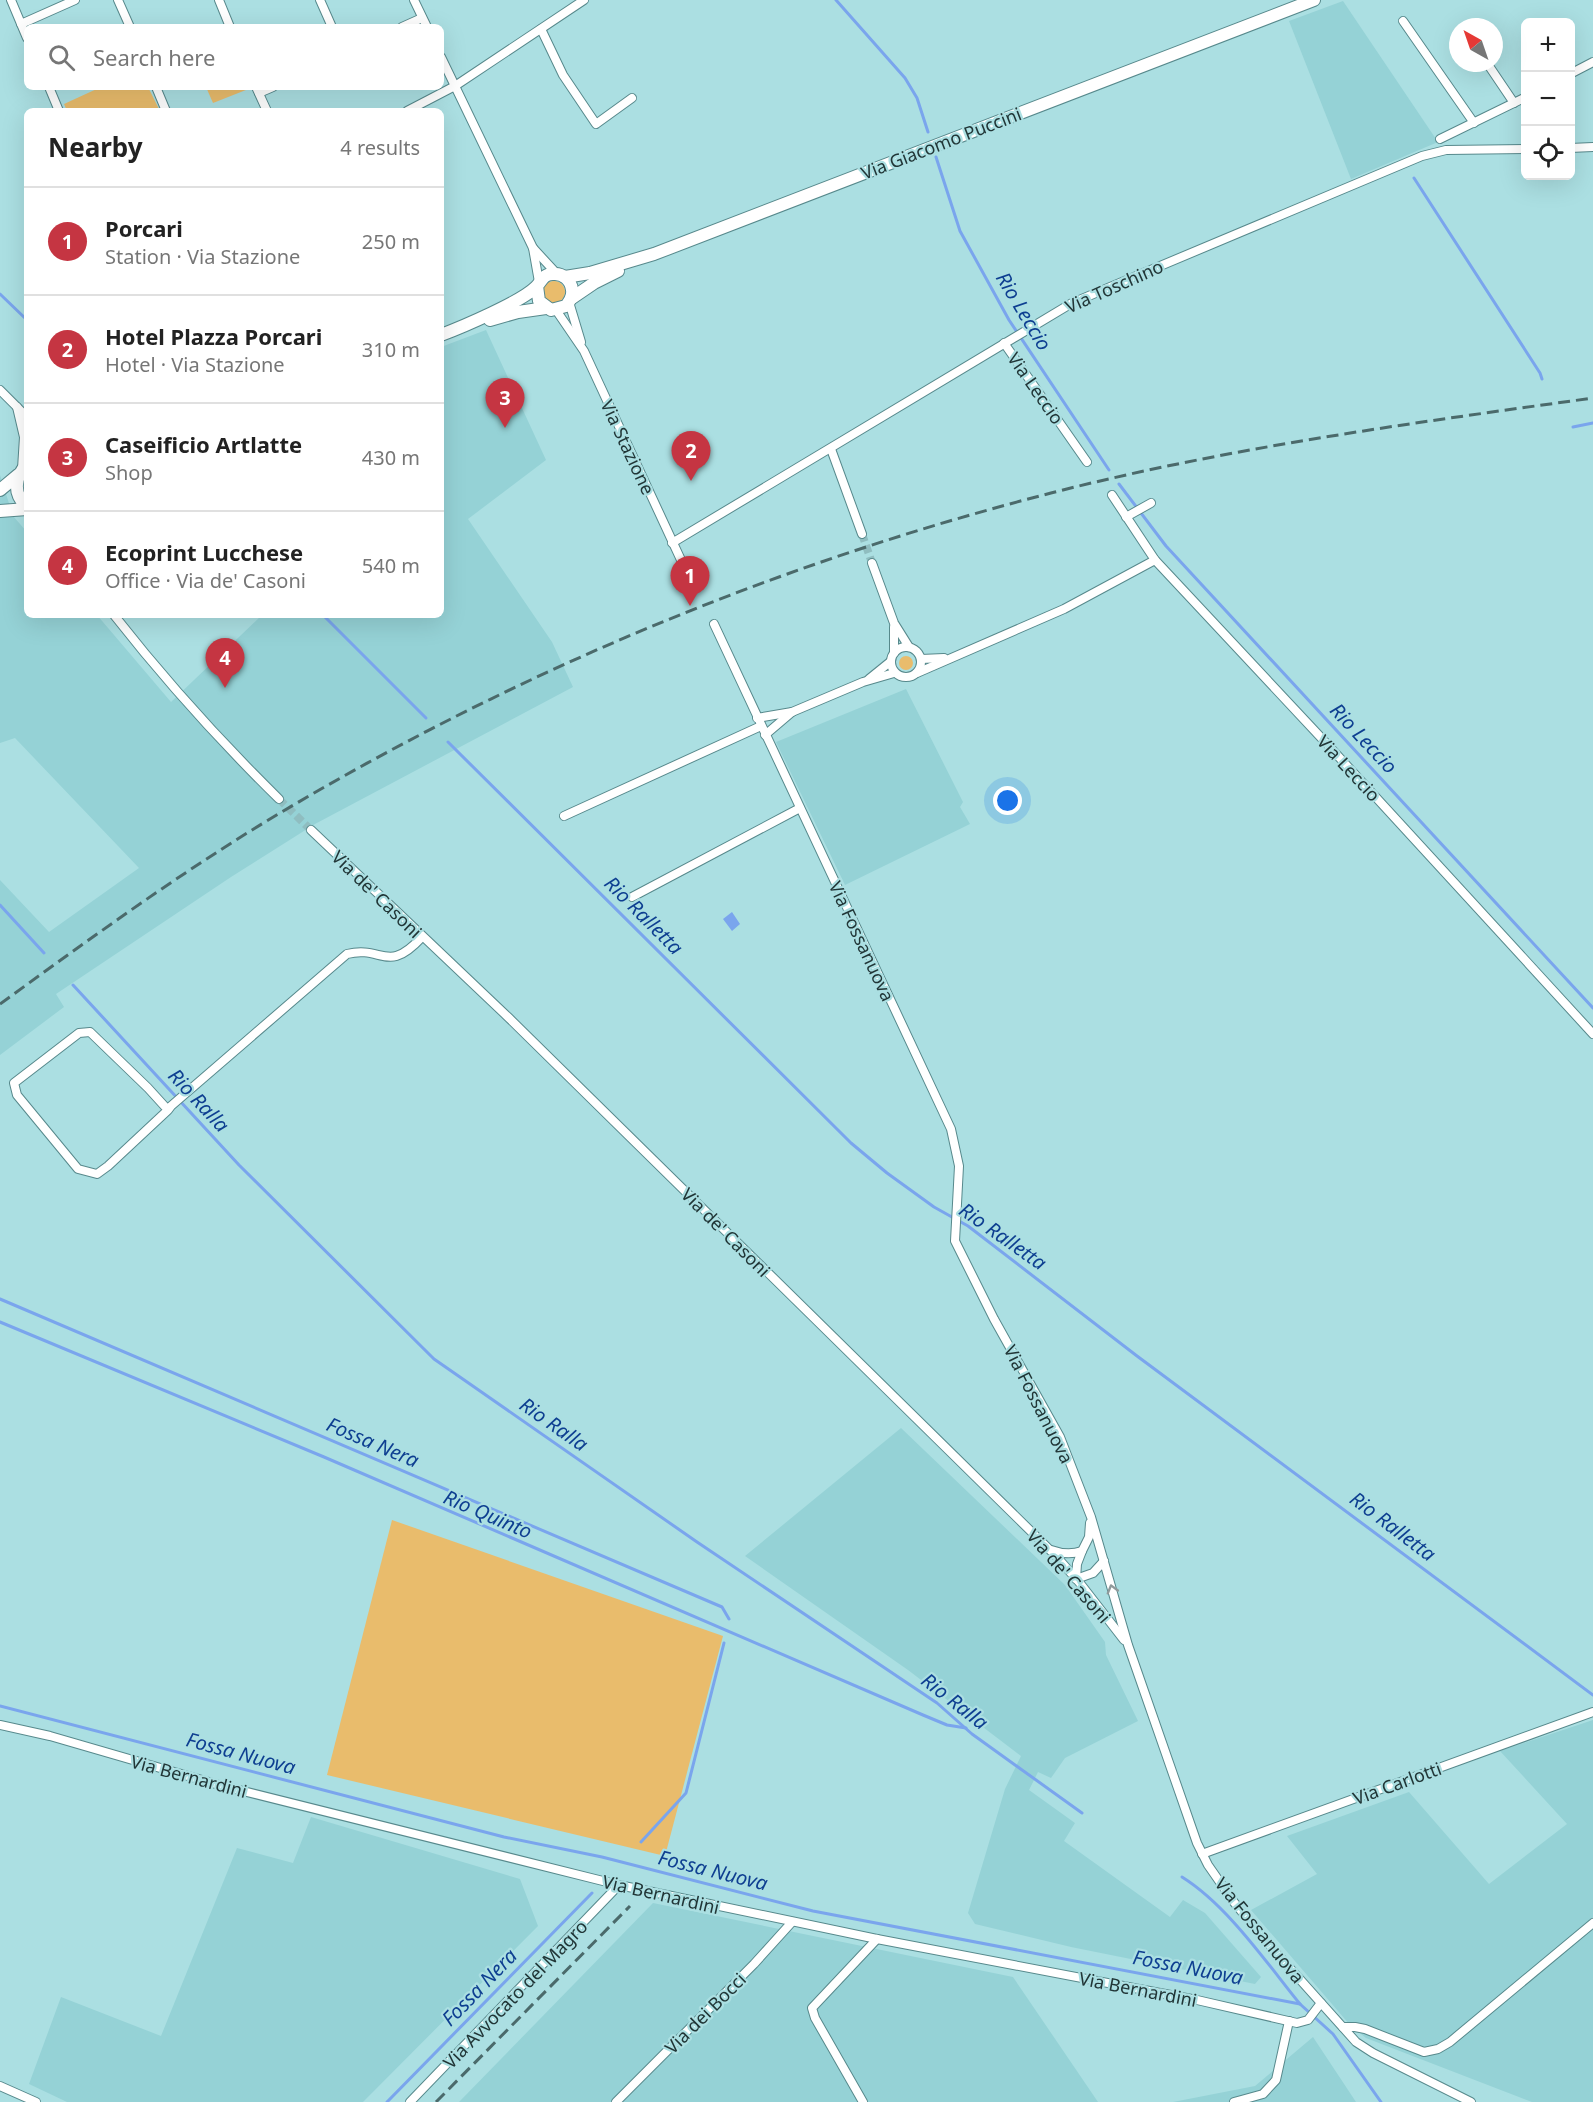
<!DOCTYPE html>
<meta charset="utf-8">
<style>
body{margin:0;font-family:"Noto Sans",sans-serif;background:#f2f2f2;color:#222}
.controls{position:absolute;right:18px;top:18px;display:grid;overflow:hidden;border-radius:9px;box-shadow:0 6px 24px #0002}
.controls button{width:54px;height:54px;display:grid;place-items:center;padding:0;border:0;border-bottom:2px solid #e0e0e0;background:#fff;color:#222;font:30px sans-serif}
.compass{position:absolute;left:1449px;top:18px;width:54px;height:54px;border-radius:50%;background:#fff;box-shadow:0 6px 24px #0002;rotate:320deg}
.you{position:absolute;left:1008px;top:801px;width:21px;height:21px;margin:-15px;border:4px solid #fff;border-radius:50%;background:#1a73e8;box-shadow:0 0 0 9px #1a73e833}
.badge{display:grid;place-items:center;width:39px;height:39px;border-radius:50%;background:#c53542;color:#fff;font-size:20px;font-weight:700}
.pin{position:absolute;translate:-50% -50px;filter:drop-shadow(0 2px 3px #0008)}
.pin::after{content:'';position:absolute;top:32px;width:21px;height:18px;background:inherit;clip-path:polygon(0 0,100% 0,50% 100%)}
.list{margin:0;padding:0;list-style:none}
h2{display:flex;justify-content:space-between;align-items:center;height:78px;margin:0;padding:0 24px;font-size:26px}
h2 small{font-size:20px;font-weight:400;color:#767676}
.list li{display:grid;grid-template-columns:39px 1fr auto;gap:18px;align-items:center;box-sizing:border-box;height:108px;padding:0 24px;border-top:2px solid #e0e0e0}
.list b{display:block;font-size:22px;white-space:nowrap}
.list p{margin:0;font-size:20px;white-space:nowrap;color:#767676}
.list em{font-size:20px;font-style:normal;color:#767676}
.icon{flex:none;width:33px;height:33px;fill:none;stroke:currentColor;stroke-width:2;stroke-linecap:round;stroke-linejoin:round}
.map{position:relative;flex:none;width:1593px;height:2102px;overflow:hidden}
.search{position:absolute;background:#fff;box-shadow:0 6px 24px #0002;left:24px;top:24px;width:420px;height:66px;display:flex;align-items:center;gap:15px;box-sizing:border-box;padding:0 21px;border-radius:9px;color:#767676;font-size:22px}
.panel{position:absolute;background:#fff;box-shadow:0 6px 24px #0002;left:24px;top:108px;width:420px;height:510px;border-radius:9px}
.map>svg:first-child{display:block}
</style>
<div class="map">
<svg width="1593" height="2102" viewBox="0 0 1593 2102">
<rect width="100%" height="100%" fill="#abdfe2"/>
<g fill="#95d2d6">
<path d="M1343,1L1438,142L1351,179L1289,21Z"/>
<path d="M486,330L546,460L468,519L552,642L573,687L315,824L231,877L56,994L64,1007L0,1055V880L49,932L139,868L15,738L0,743V475L13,516L27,532V615H97L171,702L262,615H441V347Z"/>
<path d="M906,689L963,802L960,807L970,824L845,885L776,742Z"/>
<path d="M901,1428L1065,1585L1105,1642L1106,1655L1138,1721L1065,1758L1051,1778L1038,1772L1029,1790L1075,1823L1064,1841L1170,1917L1183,1900L1205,1913L1261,1977L1255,1984L1071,1947L975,1924L968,1913L1005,1789L1021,1756L908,1670L745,1556Z"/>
<path d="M1593,1720V2102H1532L1366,2038L1350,2025L1251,1910L1317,1874L1287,1836L1409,1792L1489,1884L1567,1824L1500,1751Z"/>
<path d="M311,1817L520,1879L538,1926L363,2102H67L29,2084L61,1997L161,2036L237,1848L293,1863Z"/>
<path d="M653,1903L1013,1977L1098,2102H459Z"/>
<path d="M1313,2037L1356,2102H1173L1255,2086Z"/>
</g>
<g fill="#e9bc6c">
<path d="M101,87H148L160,111H67L64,104Z"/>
<path d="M206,87H250L251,88L213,103Z"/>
<circle cx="554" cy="292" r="11"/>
<circle cx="906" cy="663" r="7"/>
<path d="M392,1520L723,1636L665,1856L327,1775Z"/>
</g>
<path fill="#7aa5ed" d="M732,912L740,924L732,931L723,919Z"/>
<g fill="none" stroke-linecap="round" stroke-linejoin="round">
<g stroke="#7aa5ed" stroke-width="3">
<path d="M836,0L905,78L917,98L928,132"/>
<path d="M936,157L960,231L1009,320L1109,470"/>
<path d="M1414,178L1540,373L1542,379"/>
<path d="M0,294L27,320"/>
<path d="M1573,427L1593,423"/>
<path d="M1119,484L1166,546L1593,1008"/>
<path d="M323,615L426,718"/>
<path d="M448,742L851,1143L887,1173L934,1207L968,1226L1137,1356L1593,1695"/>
<path d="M0,905L44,953"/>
<path d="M73,985L239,1165L434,1359L697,1542L937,1703L972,1734L1082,1813"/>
<path d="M0,1299L722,1607L729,1619"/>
<path d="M0,1322L324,1457L923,1715L947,1725L966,1728"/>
<path d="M0,1706L504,1837L602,1857L813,1911L1300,2004L1333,2034L1381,2102"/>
<path d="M641,1842L686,1793L724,1643"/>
<path d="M1182,1877C1227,1905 1266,1962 1300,2004"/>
<path d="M387,2102L592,1893"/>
</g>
<g stroke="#8fbdc0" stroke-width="8" stroke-dasharray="8 4" stroke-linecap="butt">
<path d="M862,534L872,563"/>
<path d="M279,799L311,830"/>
</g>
<g stroke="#57898c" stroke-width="10">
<g id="minor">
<path d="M11,0L27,38"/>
<path d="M118,0L130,27"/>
<path d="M219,0L230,27"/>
<path d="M320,0L332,27"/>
<path d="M414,0L427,27"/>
<path d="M1403,21L1474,123"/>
<path d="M21,24L75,0"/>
<path d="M402,27L422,18"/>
<path d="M541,29L563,75L596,124L632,98"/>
<path d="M441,57L533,248L539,282"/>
<path d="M1487,63L1514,103"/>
<path d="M1570,74L1593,62"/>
<path d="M49,87L59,111"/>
<path d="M156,87L166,111"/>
<path d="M256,87L267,111"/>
<path d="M259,93L273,87"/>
<path d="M407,111L455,86L584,0"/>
<path d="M1440,139L1526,97"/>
<path d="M1570,148L1593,147"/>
<path d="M533,248L557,274"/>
<path d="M569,302L581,342"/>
<path d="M556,310L584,351L694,588"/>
<path d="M1004,343L1087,462"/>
<path d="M0,390L27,417"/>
<path d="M17,407L24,437L22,469"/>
<path d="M831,449L862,534"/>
<path d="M1112,495L1155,560L1327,744L1593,1034"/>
<path d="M1126,517L1151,503"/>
<path d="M672,543L1072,303L1422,156L1446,150L1526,149"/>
<path d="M872,563L894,623L909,647"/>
<path d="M114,615C165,680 220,741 279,799"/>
<path d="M714,624L951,1129L959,1166L955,1241L994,1319L1060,1437L1091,1517L1128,1645L1197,1843L1208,1865L1233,1901L1271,1947L1356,2042L1373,2053L1471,2102"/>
<circle cx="906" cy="662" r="15"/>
<path d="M894,653V627"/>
<path d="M921,659L944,658"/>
<path d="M917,673L1064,609L1155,560"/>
<path d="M869,679L890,662"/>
<path d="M757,718L792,712"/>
<path d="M765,735L792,712L863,682L894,673"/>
<path d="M564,816L761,726"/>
<path d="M311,830L509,1018L1055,1555L1079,1582L1124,1640"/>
<path d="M632,897L800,808"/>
<path d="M168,1110L148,1088L90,1032L79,1033L14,1083L17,1095L78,1169L97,1174L108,1166L168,1110L171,1106L347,954C383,945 387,975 422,937"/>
<path d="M1051,1550C1062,1554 1071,1555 1082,1551L1089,1537L1090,1523"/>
<path d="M1082,1551L1077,1564L1076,1579L1093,1573L1104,1561"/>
<path d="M0,1725L50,1736L219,1785L619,1885L877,1939L1197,2000L1297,2023L1308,2020L1321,2003"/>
<path d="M1202,1854L1593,1712"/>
<path d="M1343,2027H1355L1365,2029L1424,2052L1438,2049L1450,2042L1593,1923"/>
<path d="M0,2086L36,2102"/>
<path d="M410,2102L619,1885"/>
<path d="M616,2102L754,1964L792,1922"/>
<path d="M863,2102L815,2018L812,2008L877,1939"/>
<path d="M1234,2102L1263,2094L1276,2080L1289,2021"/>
</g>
</g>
<g stroke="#57898c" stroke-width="14">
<g id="secondary">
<path d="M565,277L590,273L654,254L1314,0"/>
<path d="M572,298L594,283L618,271"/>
<path d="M490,320L518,312L546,308"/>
<path d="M441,335C462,327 521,302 536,287C542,281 543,274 553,274C563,273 571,280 572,290C573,296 570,301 566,306L551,310L539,301L537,286"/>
<path d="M27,464C14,478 13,494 27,507"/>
<path d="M0,490L18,475"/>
<path d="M0,511L27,509"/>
</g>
</g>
<use href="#minor" stroke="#fff" stroke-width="8"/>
<use href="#secondary" stroke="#fff" stroke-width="12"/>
<g stroke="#4b6a6b" stroke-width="3" stroke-dasharray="12 6" stroke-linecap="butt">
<path d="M0,1004C87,941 173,878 265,822C510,674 777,563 1055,492C1231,447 1413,423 1593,398"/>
<path d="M436,2102L630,1906"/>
</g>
</g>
<defs><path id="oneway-chevron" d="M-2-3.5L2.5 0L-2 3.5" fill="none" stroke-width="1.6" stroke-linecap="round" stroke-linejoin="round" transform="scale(1.5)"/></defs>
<use stroke="#909a9b" href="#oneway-chevron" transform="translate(1112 1589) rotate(-106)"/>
<g text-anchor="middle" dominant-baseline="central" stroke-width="4.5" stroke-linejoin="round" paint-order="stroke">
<g font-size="18" fill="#213637" stroke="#abdfe2">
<text transform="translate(941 143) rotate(-21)">Via Giacomo Puccini</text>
<text transform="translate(1114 286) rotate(-24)">Via Toschino</text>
<text transform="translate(1036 388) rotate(55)">Via Leccio</text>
<text transform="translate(628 447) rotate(65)">Via Stazione</text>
<text transform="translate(1349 768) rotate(47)">Via Leccio</text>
<text transform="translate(377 894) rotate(44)">Via de' Casoni</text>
<text transform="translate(862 941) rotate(65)">Via Fossanuova</text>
<text transform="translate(726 1232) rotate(45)">Via de' Casoni</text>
<text transform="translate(1039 1404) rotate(63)">Via Fossanuova</text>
<text transform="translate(1069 1576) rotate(49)">Via de' Casoni</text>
<text transform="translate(189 1776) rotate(15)">Via Bernardini</text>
<text transform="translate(1397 1783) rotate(-20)">Via Carlotti</text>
<text transform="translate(661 1894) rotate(13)">Via Bernardini</text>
<text transform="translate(1260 1930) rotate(51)">Via Fossanuova</text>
<text transform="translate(1138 1989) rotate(11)">Via Bernardini</text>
<text transform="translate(515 1994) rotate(-46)">Via Avvocato del Magro</text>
<text transform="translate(705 2013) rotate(-45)">Via dei Bocci</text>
</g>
<g font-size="20" font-style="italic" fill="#0e3f91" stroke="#abdfe2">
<text transform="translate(1024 311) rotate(59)">Rio Leccio</text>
<text transform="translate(1364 738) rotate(47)">Rio Leccio</text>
<text transform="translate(644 915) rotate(45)">Rio Ralletta</text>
<text transform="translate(199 1100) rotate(47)">Rio Ralla</text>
<text transform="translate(1003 1236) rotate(35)">Rio Ralletta</text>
<text transform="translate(554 1424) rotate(35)">Rio Ralla</text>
<text transform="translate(373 1442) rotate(23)">Fossa Nera</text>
<text transform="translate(488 1514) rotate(23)">Rio Quinto</text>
<text transform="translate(1393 1526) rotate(37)">Rio Ralletta</text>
<text transform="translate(955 1701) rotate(38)">Rio Ralla</text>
<text transform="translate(241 1753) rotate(15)">Fossa Nuova</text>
<text transform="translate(713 1870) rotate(14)">Fossa Nuova</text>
<text transform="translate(1188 1967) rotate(11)">Fossa Nuova</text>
<text transform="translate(479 1987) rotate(-46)">Fossa Nera</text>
</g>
</g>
</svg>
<div class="controls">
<button>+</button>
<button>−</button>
<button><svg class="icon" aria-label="locate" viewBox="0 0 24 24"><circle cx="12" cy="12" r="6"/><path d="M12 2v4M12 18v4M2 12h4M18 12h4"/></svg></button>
</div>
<svg class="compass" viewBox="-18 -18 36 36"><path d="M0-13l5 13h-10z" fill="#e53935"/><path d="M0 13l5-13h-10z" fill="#767676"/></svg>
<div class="you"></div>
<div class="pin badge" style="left:690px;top:606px">1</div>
<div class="pin badge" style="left:691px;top:481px">2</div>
<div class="pin badge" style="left:505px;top:428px">3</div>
<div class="pin badge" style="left:225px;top:688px">4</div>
<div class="search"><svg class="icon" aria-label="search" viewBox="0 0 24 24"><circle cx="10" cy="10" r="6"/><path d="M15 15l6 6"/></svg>Search here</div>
<section class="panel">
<h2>Nearby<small>4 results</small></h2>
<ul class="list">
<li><span class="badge">1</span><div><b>Porcari</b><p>Station · Via Stazione</p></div><em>250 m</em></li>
<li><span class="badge">2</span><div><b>Hotel Plazza Porcari</b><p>Hotel · Via Stazione</p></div><em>310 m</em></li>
<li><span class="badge">3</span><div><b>Caseificio Artlatte</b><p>Shop</p></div><em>430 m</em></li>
<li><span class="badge">4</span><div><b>Ecoprint Lucchese</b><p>Office · Via de' Casoni</p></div><em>540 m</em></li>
</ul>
</section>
</div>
